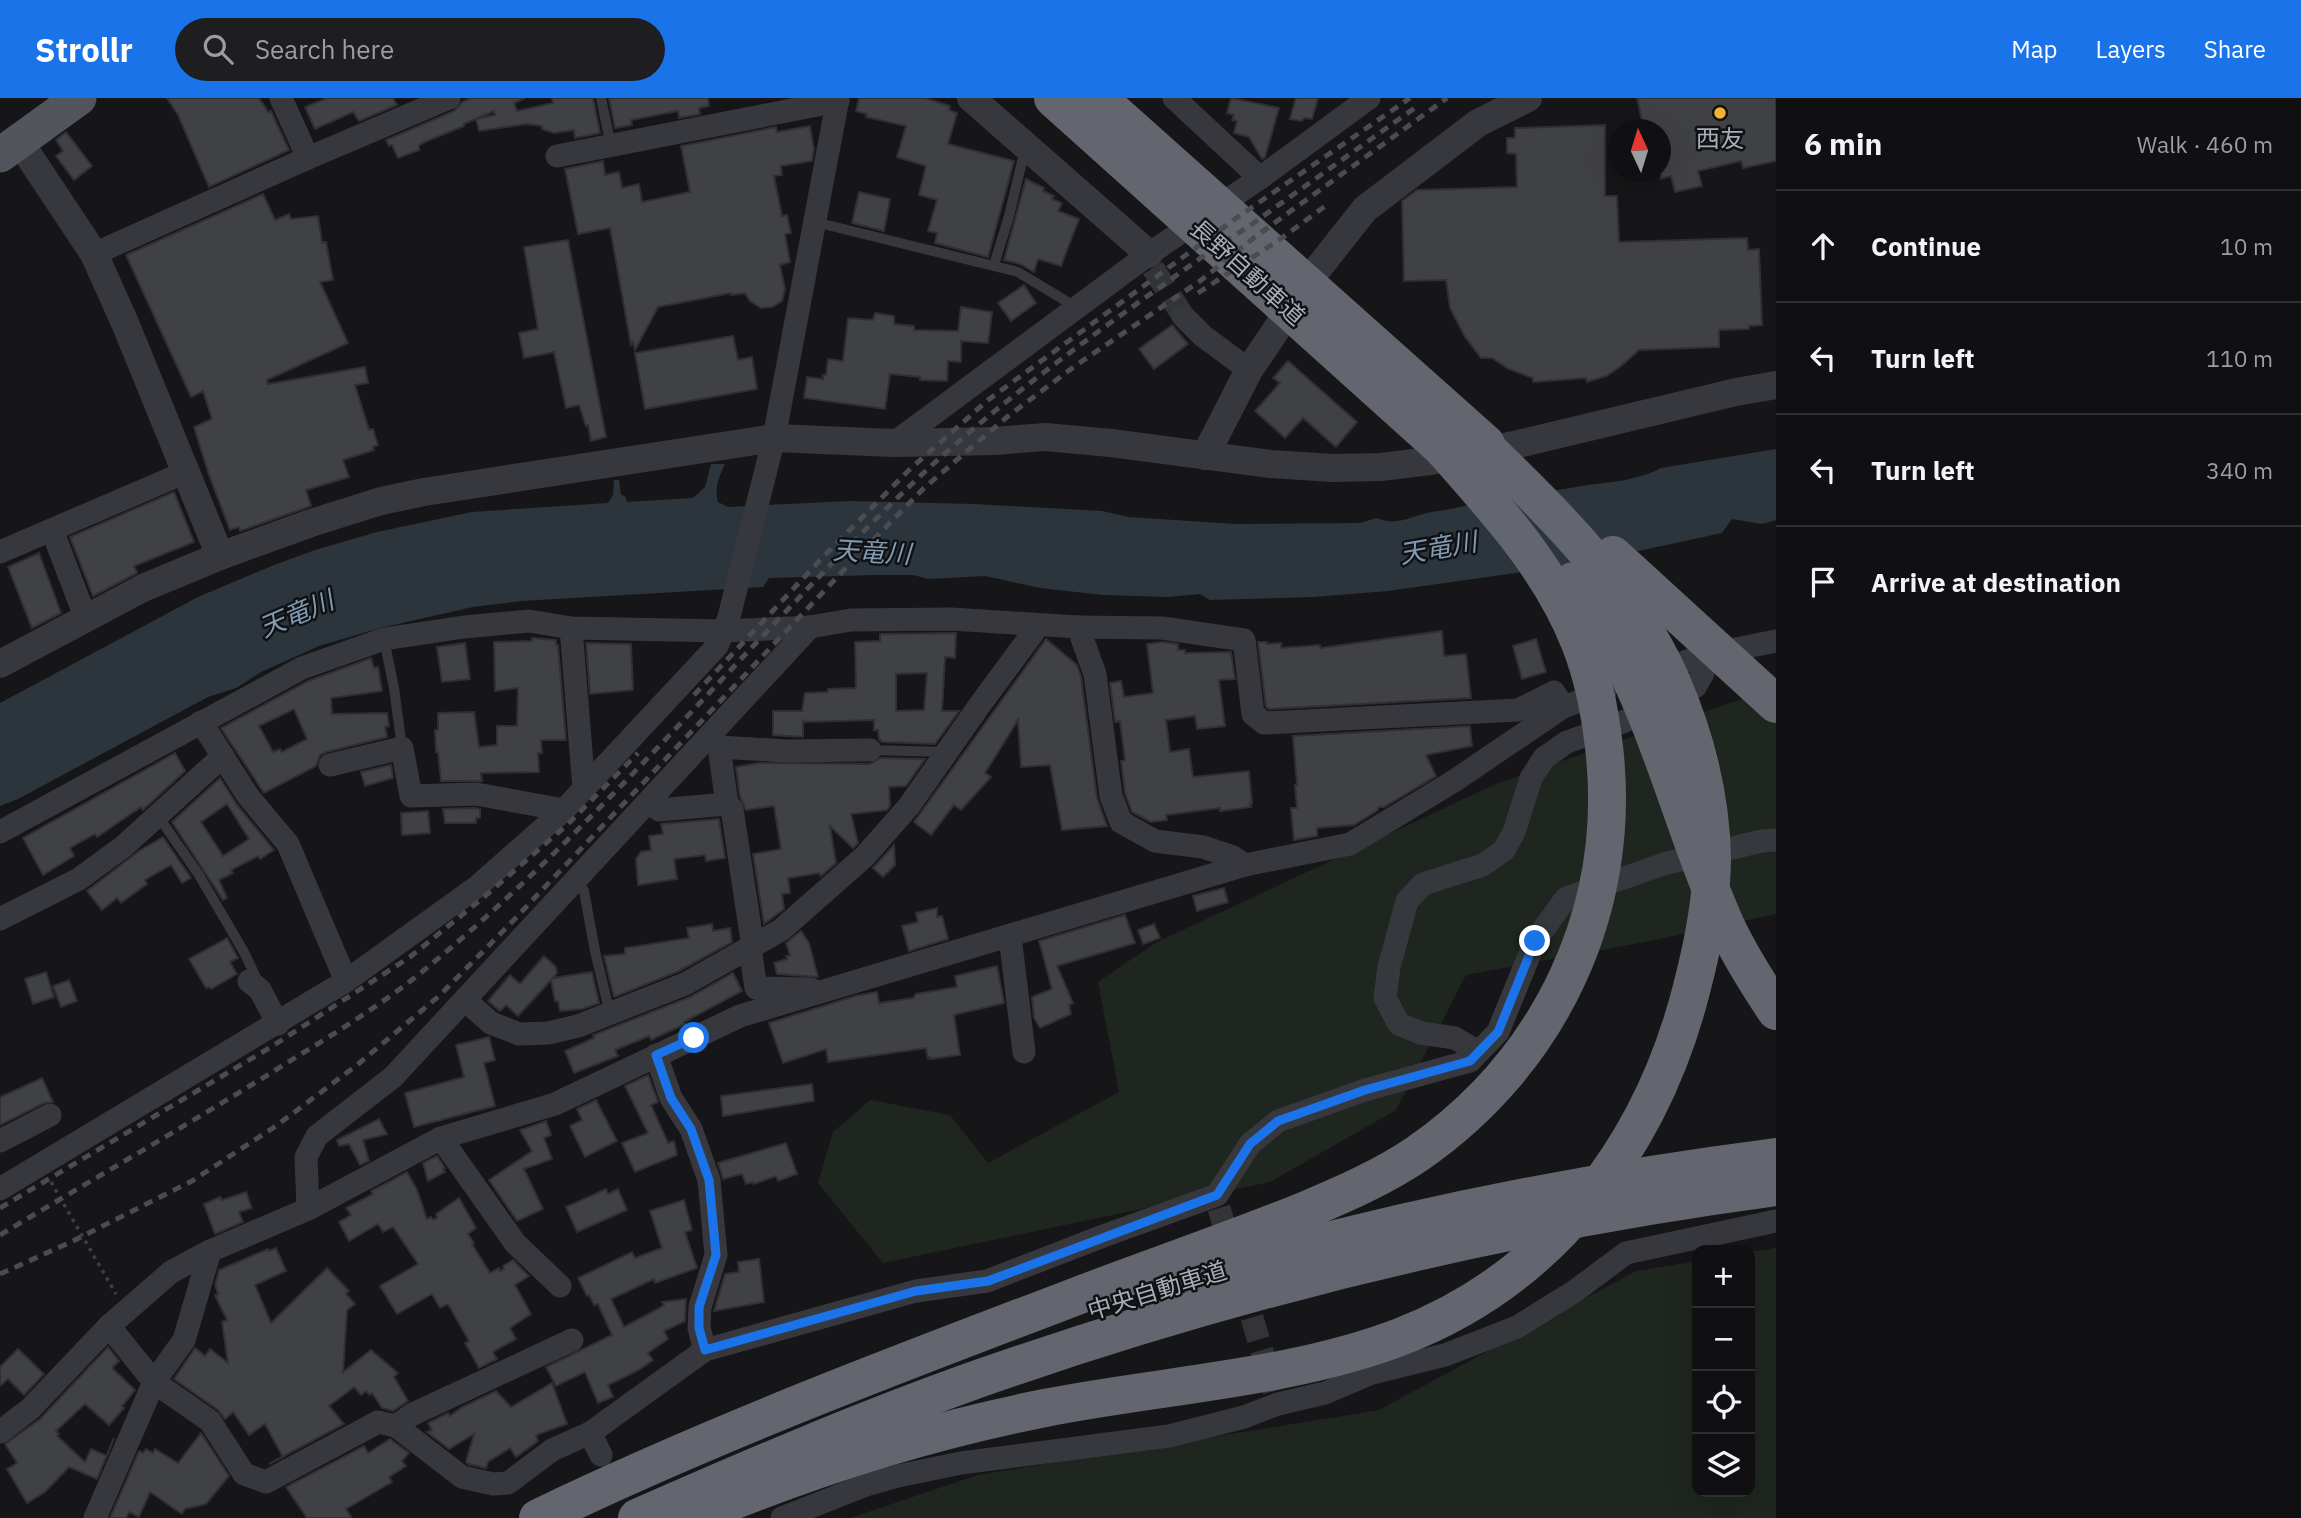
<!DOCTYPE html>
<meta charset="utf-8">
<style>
body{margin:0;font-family:"IBM Plex Sans","Noto Sans JP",sans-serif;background:#1e1e20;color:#f1f3f6}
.controls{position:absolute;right:21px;bottom:21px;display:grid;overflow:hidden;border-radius:14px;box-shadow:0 7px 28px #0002}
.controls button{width:63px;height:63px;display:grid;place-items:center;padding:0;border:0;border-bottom:2px solid #303032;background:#101012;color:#f1f3f6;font:35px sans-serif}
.compass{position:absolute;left:1608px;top:21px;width:63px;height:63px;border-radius:50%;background:#101012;box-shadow:0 7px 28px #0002;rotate:356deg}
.stop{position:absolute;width:21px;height:21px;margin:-16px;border:5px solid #1a73e8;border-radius:50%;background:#fff}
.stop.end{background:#1a73e8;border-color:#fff;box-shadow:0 2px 7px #0008}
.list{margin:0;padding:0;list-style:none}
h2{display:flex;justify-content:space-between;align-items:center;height:91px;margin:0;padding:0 28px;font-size:30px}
h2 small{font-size:23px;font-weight:400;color:#9c9d9f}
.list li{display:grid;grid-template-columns:46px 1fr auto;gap:21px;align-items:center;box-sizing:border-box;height:112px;padding:0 28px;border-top:2px solid #303032}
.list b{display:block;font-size:26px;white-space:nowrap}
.list em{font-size:23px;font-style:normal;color:#9c9d9f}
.icon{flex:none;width:38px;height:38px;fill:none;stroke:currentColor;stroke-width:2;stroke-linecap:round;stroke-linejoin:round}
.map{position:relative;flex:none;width:1776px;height:1420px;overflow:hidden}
header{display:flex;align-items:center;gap:42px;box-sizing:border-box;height:98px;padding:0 35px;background:#1a73e8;color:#fff}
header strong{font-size:33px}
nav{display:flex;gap:38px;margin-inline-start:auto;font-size:24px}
.search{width:490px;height:63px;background:#1e1e20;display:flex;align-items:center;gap:18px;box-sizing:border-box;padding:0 24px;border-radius:38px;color:#9c9d9f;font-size:26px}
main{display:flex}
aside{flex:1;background:#101012}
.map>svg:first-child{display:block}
</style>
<header>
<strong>Strollr</strong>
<div class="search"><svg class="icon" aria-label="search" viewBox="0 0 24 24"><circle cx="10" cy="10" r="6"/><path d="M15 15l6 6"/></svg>Search here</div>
<nav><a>Map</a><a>Layers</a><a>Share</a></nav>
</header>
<main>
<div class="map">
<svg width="1776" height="1420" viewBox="0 0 1776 1420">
<rect width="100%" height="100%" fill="#161618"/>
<g fill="#1e261f">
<path d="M1776,589V816L1645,844L1466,877L1396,1012L1270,1084L883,1165L818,1085L833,1034L870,1002L950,1017L988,1065L1119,994L1098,884L1157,844L1498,685Z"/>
<path d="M1776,1150V1420H850L978,1377L1379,1312L1636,1173L1697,1163V1394H1750V1154Z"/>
</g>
<path fill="#2c353c" d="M1776,351V422L1762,426L1732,421L1722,435L1578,466L1388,493L1314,499L1210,502L1200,496L1167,499L1103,497L1040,490L985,478L929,481L913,477H874L769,480L763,489L521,503L473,509L380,530L319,548L261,574L236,590L208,599L18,701L0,708V605L198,499L274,467L315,452L377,434L472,414L608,405L613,397L614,382H619L621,397L625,398L627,404L693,400L705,389L711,366H725C719,379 714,390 718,404L728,409L849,403L974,406L1102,413L1129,419L1235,426L1360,425L1377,420C1399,430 1415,415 1438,413C1460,410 1480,404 1502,400C1530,396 1559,392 1588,387C1612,384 1639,382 1661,370Z"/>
<g fill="#404145" stroke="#303034" stroke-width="2" fill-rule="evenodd">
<path d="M167,0H259L268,14L271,13L289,52L209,89L178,17Z"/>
<path d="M327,0H393L397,7L359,23L353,14L315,31L305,9Z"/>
<path d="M471,0H525L514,5L517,13L553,5L552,0H593L600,35L575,40L574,32L554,35L542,31V28L526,26L479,33L476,21L495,17L494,13L464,26V28L427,43L419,47V52L398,60L392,47L389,48L386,42L454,13L462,4Z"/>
<path d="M609,0H708L709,8L699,10L700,16L679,20L678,13L631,22L632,27L615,30Z"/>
<path d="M859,0H925L950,8L949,12L957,15L948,46L1014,63L988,159L935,145L937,135L928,133L937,102L919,97L926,68L897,59L906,28L866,19L867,16L856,13Z"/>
<path d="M1231,0L1279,10L1265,59L1262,61L1249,39L1234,35L1237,23L1232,22L1234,17L1227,15Z"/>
<path d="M1296,0H1318L1312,21L1305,20L1301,23L1290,21Z"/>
<path d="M1637,0H1776V63L1743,70L1741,63L1698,73L1702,88L1675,94L1671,78L1661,81V32H1644Z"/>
<path d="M1605,27V98H1617L1619,144L1747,140L1748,152L1759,151L1762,227L1749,228V231L1719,232V249L1639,252L1620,269L1606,278L1587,284L1586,280L1533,284V280L1509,271L1492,260H1481L1465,239L1450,210L1446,182L1404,183L1402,103L1417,92L1517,89L1516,56L1507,55V40H1515V30Z"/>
<path d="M810,28L814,51L812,63L781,68L782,77L774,78L782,118L787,117L791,135L785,136L790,164L780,167L785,191L782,203L772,209L761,210L750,203L745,195L731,197V195L658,209L635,252L633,244L631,247L610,130L578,136L565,71L603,63L605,77L619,74L622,90L639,86L642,104L690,94L681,48L776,29L777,34Z"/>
<path d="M66,34L92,68L74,82L56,58L63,53L56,42Z"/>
<path d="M1026,81L1044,90L1043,93L1054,98L1052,101L1062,105L1058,113L1079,121L1061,168L1038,161L1034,174L1020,166L1004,162Z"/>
<path d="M859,94L890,101L884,133L852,125Z"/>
<path d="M263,96L275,122L289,116L291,121L318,118L322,145L326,144L333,182L320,184L348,245L267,282L268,286L365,269L368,285L355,287L369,332L373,331L378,347L373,349L374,352L343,362L349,379L306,392L311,408L240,433L239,429L230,432L209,377L194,329L212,321L203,293L191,299L126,157Z"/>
<path d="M568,142L606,339L591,343L588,327L586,328L579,307L566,310L554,254L524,260L519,235L538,231L524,149Z"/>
<path d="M1024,187L1036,205L1011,223L998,205Z"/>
<path d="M961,209L992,214L988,245L961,243V264L948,263L947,283L920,282V279L890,276L885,311L804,300L807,279L823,281V277H826L828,261L843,263L848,220L873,222L875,215L894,218V226L914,228V232L958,233Z"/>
<path d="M1172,227L1188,246L1154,271L1139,251Z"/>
<path d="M733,238L738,262L752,259L757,291L645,311L635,255Z"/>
<path d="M1288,263L1357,324L1336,349L1303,320L1285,340L1255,313L1280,285L1273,280Z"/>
<path d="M174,394L194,444L134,468L137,475L93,498L70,439Z"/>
<path d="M39,455L61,515L32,530L8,469Z"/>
<path d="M1442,533L1444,558L1466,556L1471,600L1269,611L1266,609L1258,544H1267V546L1281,545V550L1320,547V550Z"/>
<path d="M956,535L955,560L945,559L942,613H959L935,646L882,644L879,641L878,632H874V622L803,624V621V639L773,637V613H802L805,595L828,594V591L856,590L855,544L880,543V536ZM927,575L924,612L896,613V576Z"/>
<path d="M532,540L556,542V547H558L566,642H541L542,655H538L539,674L481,675L482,683H441L438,654H436L435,632H438V615L474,614L479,649L497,647V628H517L518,590L495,593L494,544L532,543Z"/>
<path d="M1046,541L1077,567L1081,579L1097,700L1107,728L1062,732L1050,667L1021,669L1018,622L985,675L991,679L961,712L954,707L931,737L914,724Z"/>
<path d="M1536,541L1546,574L1522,581L1513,548Z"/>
<path d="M1163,544L1178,546V552H1185V555L1231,554L1235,581L1219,582L1225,628L1197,631L1195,618L1166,622L1170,654L1189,651L1193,679L1249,673L1252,706H1250L1251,709L1220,713V710L1166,717L1167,722L1151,724L1132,714L1125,695L1121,663L1125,662L1120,623L1115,624L1110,585L1121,583L1124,599L1153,595L1147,546Z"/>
<path d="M465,545L470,581L442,584L437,549Z"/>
<path d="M586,545L631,546L633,592L590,596Z"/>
<path d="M371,560L374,570L378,569L382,593L331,600L332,616L387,615L389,628L385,629L387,639L326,654L320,657L316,668L264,695L221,630L308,583ZM294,611L307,641L282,654L280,651L273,654L259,628Z"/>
<path d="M1470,628L1472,648L1426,657L1436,678L1384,709H1378V712L1354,727L1317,730V738L1294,742L1291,710H1297L1295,687H1297L1293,638Z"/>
<path d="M175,655L185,673L143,712L141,709L97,739L95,736L70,750L74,758L43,777L23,740Z"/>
<path d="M881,660L925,661L906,688L889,689L890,708L887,712L851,716L858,745L853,750L830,728L836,765L821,778L819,775L788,780L790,795L782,796L784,811L764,826L753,756L781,751L774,708L746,712L740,699L736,669L759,665L870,666Z"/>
<path d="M391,667L393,680L365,688L361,674Z"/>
<path d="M220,680L237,707L274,752L260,761L258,758L231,772L233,775L219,782L227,800L223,802L172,724ZM227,706L249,741L223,758L201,724Z"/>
<path d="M475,710L480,711V720H476V725H445L443,711Z"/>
<path d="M428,713L430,735L402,737L401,715Z"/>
<path d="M719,721L725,760L706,763L705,757L674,761L677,781L638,787L636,761L641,754L651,752L649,738L663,736L661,726Z"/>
<path d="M163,739L191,780L182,785L171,767L145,782L147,786L121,805L117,800L102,812L87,793L139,753Z"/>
<path d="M894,747L895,767L883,779L873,770Z"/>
<path d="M1224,790L1228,804L1197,813L1193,798Z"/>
<path d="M937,810V819L942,818L948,841L909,853L902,828L918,824L916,815Z"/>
<path d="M1125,817L1135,845L1057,868L1073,905L1069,907L1071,916L1040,930L1034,920L1032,899L1052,891L1039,843Z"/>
<path d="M712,826L713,833L730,830L732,844L679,873L614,899L604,858L625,856V850L689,840L687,830Z"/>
<path d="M1154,826L1160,840L1143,846L1138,832Z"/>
<path d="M801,833L809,845L818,879L777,876L774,865L787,861L786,858L790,857L786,845Z"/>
<path d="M227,840L238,860L230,864L237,876L211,891L209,889L206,890L189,861Z"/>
<path d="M544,858L556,869L557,875L553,880L592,874L599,905L582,911L560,913L558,903H555L551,882L518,918L506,907L500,913L488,903L510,877L520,886Z"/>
<path d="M997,868L1004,905L954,917L960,957L930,961V959L928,960L926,950L828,964L826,951L783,965L769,925L855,898L877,894L879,905L913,900L916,896L957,889L955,878Z"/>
<path d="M46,874L54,899L33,906L25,881Z"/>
<path d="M733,875L742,893L684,924L685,926L651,942L649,938L615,952L618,958L574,975L565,953L594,940L593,937L690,899Z"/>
<path d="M69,882L77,903L61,909L53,888Z"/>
<path d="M489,939L495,962L484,965L495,1008L414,1029L405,995L464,979L456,947Z"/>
<path d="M648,977L658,1004L651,1007L668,1045L674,1043L677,1057L635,1074L622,1045L648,1035L625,988Z"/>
<path d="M42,980L53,1004L44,1005L0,1027V999Z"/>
<path d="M812,986L814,1003L723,1018L721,998Z"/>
<path d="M596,1002L617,1043L585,1059L570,1028L582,1022L577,1011Z"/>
<path d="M379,1021L387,1036L363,1042L369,1063L360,1067L349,1046L339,1048L337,1042Z"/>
<path d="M546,1023L551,1037L544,1040L552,1061L524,1071L543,1111L517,1123L489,1082L532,1053L520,1032Z"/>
<path d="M786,1045L797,1076L778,1083L776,1078L754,1086L753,1084L746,1086L742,1076L723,1081L718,1065Z"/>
<path d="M437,1058L445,1070L443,1071L445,1074L428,1083L423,1065Z"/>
<path d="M407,1074L417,1092L427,1121L431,1119L433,1122L437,1120L436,1116L459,1100L476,1130L468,1136L474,1145L472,1146L490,1175L499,1170L500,1173L504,1171L503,1168L513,1162L529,1178L515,1187L531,1216L510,1230L516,1241L493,1254L497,1261L479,1270L465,1245L469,1243L448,1206L440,1210L432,1196L397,1216L380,1188L418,1166L393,1129L383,1134L378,1126L349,1143L339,1124L351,1117L346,1110L373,1096L371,1093Z"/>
<path d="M606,1091L608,1096L618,1091L627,1112L577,1134L566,1109Z"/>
<path d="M246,1094L252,1110L239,1114L243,1124L215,1136L204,1106L220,1099L222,1102Z"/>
<path d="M684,1102L692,1132L685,1134L697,1170L655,1185L654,1181L611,1201L624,1229L658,1211L664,1207L662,1204L686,1201L685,1223L664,1233L668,1241L648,1255L653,1262L639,1272L608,1287L613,1299L598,1305L585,1274L556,1288L546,1269L612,1237L598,1206L594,1207L589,1197L587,1198L578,1180L632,1154L635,1160L662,1150L650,1113Z"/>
<path d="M276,1150L286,1173L255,1187L271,1225L327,1170L349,1193L346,1196L355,1206L347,1212L343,1274L371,1252L398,1275L394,1279L408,1303L393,1313L382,1310L372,1295L370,1297L366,1293L361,1297L354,1289L329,1308L344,1326L269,1366L283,1359L265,1326L249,1337L233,1314L225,1321L218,1312L174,1281L195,1250L205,1258L210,1251L228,1265L222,1224L227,1222L215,1197L218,1196L215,1187L219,1172L268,1151L269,1153Z"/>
<path d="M759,1161L764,1204L714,1213L725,1176L739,1174L738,1164Z"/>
<path d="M108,1249L119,1263L112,1270L135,1292L122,1308L124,1310L109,1327L85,1306L56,1333L59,1336L57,1338L85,1364L91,1351L107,1358L114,1340L97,1381L69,1369L45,1394L27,1405L7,1371L17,1365L5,1346L40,1321Z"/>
<path d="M18,1251L44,1276L24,1297L8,1281L0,1288V1269Z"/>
<path d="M552,1285L567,1326L536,1337L538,1343L516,1359L510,1350L488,1364L486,1370L468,1366L466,1364L474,1336L449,1351L427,1334L432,1332L428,1325L448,1315L450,1318L462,1309L496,1293L511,1309Z"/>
<path d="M201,1335L229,1378L206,1406L185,1411L182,1416L150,1394L139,1419L129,1414L126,1420H110L139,1353L143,1355L146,1351L153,1355L155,1351L178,1365Z"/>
<path d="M390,1341L409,1355L402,1363L406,1368L389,1379L392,1384L346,1411L352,1420H307L286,1389L364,1348L368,1355Z"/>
</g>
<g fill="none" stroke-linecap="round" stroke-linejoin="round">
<g stroke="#333438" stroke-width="23" stroke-dasharray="23 11" stroke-linecap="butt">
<path d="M1153,170L1183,218"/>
<path d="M1219,1110L1231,1151"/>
<path d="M1242,1187L1274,1293"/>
</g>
<path stroke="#3d3f44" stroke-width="3.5" stroke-dasharray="3.5 5" stroke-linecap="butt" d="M51,1084L116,1196"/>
<g stroke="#37383d" stroke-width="10">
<path d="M601,0L611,48"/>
<path d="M815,124L1018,174L1076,209"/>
<path d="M994,167L1009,118L1025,51"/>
<path d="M384,541L394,590L402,650"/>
<path d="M870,652L948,654"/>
<path d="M158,718L199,777L244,854L259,886"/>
<path d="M577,782L584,793L595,853L610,916"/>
</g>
<g stroke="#37383d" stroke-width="23">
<path d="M281,0L308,60"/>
<path d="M1174,0L1260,80"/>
<path d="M557,58L838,3"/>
<path d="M94,156L308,60L449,0"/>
<path d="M1183,218L1203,238L1249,272"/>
<path d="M894,345L1149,156L1260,80L1369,0"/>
<path d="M52,432L86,521"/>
<path d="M0,454L186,374"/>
<path d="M1078,529L1162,530L1244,542L1253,616L1264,625L1518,612L1554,594L1563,609"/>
<path d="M571,530L584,691"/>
<path d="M1656,574L1701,558L1776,543"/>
<path d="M201,624L248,698L288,746L346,883"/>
<path d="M719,649L786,653L870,652"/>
<path d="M330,667L402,650L411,698L476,696L564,712"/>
<path d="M649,704L659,712L727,706L719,649L709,639"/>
<path d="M727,706L732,711L753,849"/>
<path d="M0,734L302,570L384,541L464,529L529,523L571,530L724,533L810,529L851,522L951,521L1078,529L1095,576L1111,698L1121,724L1155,743L1203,749L1233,759L1245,767"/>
<path d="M0,821L79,781L124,748L223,658"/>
<path d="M1010,838L1024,954"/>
<path d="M750,851L756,890L811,891"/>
<path d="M249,883L260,892L278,926"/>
<path d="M466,903L491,925L519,936L548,935L578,928L685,886L781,832L865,758L909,708L979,608L1038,528"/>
<path d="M1478,954L1455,940L1421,935L1399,926L1385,900L1389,869L1407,803L1423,786L1483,767L1504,752L1514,734L1531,680L1544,660L1567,644L1623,624L1695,589L1703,575L1701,558"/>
<path d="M656,957L671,1000L691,1031L709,1082L716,1157L700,1209L699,1230L705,1252"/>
<path d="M441,1040L515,1145L560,1188"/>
<path d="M0,1043L50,1017"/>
<path d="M0,1091L346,883L478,788L564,712L717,548L729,519L774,340L838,0"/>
<path d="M308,1111L306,1059L317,1038L393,979L810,529"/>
<path d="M109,1228L154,1284L210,1323L244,1376L266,1384L378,1324L396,1328L411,1317L572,1242"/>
<path d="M396,1328L462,1379L493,1386L508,1385L552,1352L590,1335L705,1252L916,1193L987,1183L1106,1137L1217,1097L1250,1046L1278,1023L1365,992L1470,963L1498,934L1535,843L1566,800L1667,765L1762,743L1776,742"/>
<path d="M0,1334L30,1311L109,1228L171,1174L210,1153L308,1111L441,1040L555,1006L740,918L1245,767L1350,746L1454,683L1563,609L1605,594"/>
<path d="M590,1335L601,1357"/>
<path d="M95,1420L154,1284L184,1242L210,1153"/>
<path d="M782,1420L866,1387L898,1378L961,1365L1169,1338L1244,1319L1278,1306L1325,1295L1372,1275L1445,1257L1517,1229L1575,1193L1626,1155L1776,1123"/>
</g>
<g stroke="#37383d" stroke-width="28">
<path d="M971,0L1149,156"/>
<path d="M19,43L94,156L125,225L220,458"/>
<path d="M1205,358L1249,272L1316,173L1365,111L1478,25L1528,0"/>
<path d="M0,566L143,490L220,458L311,425L381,403L424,394L774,340L894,345L995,343L1045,339L1111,345L1271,366L1333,370L1381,369L1430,363L1514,347L1736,294L1776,287"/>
</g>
<path stroke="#53555c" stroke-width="35" d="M0,57L79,0"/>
<g stroke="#63666e" stroke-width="38">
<path d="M1053,0L1461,367"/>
<path d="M1098,0L1486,346"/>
<path d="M1613,457L1776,606"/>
<path d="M1573,483C1598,520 1622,558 1639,599C1672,675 1693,755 1727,830C1741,859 1758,886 1776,913"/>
<path d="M1196,1179C1386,1123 1580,1084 1776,1059"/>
<path d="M538,1420C723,1331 914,1260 1106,1187C1173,1162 1240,1139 1306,1112C1344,1096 1383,1079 1417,1056C1551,963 1623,811 1604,649C1600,614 1593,578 1580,545C1550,469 1495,410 1442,350"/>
<path d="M637,1420C748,1371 860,1323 975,1282C1234,1191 1504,1125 1776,1089"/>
<path d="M691,1420C805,1372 923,1334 1045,1310C1161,1287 1290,1281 1400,1239C1554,1180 1653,1045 1692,889C1703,847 1712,803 1712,760C1711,698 1695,637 1670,580C1625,480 1543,406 1466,330"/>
</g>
<g stroke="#4a4c52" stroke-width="5" stroke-dasharray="9 7" stroke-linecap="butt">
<path d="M1198,195L1279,142L1328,106"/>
<path d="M694,597L824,458L908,373L988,302L1235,121L1410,0"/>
<path d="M0,1110L271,949L410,859L484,799L567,727L638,655"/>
<path d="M0,1137C95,1080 191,1025 285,966C332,937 380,908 423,873C603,726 748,542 916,382C1008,295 1113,223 1216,149L1245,131L1416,9"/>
<path d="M0,1176L71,1144L192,1083L276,1028L357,967L439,898L510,826L842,474L924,390L1007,319L1075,268L1200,183L1255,139L1447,0"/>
</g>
</g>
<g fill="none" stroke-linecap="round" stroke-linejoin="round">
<path stroke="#1a73e8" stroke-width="9" d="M694,940L656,957L671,1000L691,1031L709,1082L716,1157L699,1209V1230L705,1252L916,1193L988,1183L1217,1097L1250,1046L1278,1023L1365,992L1470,963L1498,934L1535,843"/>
</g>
<circle fill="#f2b134" stroke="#111113" stroke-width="2.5" cx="1720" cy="15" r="7"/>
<g text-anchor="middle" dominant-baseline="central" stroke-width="5" stroke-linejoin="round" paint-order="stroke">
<g font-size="24" fill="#a8adb8" stroke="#111113">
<text x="1720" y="40">西友</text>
</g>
<g font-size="24" fill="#a8adb8" stroke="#111113">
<text transform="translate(1248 174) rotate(42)">長野自動車道</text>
<text transform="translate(1157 1192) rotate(-17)">中央自動車道</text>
</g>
<g font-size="26" font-style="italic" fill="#7f9bb3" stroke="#111113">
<text transform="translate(1438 449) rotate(-10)">天竜川</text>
<text transform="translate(872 453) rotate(3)">天竜川</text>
<text transform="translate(296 515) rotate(-23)">天竜川</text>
</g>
</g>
</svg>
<div class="controls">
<button>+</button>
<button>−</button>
<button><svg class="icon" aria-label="locate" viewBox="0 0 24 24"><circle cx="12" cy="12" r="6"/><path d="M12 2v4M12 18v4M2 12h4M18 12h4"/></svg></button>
<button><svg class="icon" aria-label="layers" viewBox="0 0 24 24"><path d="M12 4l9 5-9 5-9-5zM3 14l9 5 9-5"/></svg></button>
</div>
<svg class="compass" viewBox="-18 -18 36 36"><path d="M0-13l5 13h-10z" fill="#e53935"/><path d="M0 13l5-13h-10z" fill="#9c9d9f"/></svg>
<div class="stop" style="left:694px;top:940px"></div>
<div class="stop end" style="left:1535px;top:843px"></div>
</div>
<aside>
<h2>6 min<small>Walk · 460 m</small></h2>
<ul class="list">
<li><svg class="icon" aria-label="ahead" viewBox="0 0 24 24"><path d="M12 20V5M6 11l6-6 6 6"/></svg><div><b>Continue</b></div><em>10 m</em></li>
<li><svg class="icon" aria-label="left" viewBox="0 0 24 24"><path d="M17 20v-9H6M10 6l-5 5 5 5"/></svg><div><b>Turn left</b></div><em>110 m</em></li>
<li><svg class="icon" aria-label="left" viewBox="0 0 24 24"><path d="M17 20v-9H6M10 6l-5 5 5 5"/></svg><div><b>Turn left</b></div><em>340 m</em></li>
<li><svg class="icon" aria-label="arrive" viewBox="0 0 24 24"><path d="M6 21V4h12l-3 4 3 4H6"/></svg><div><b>Arrive at destination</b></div></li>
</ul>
</aside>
</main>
